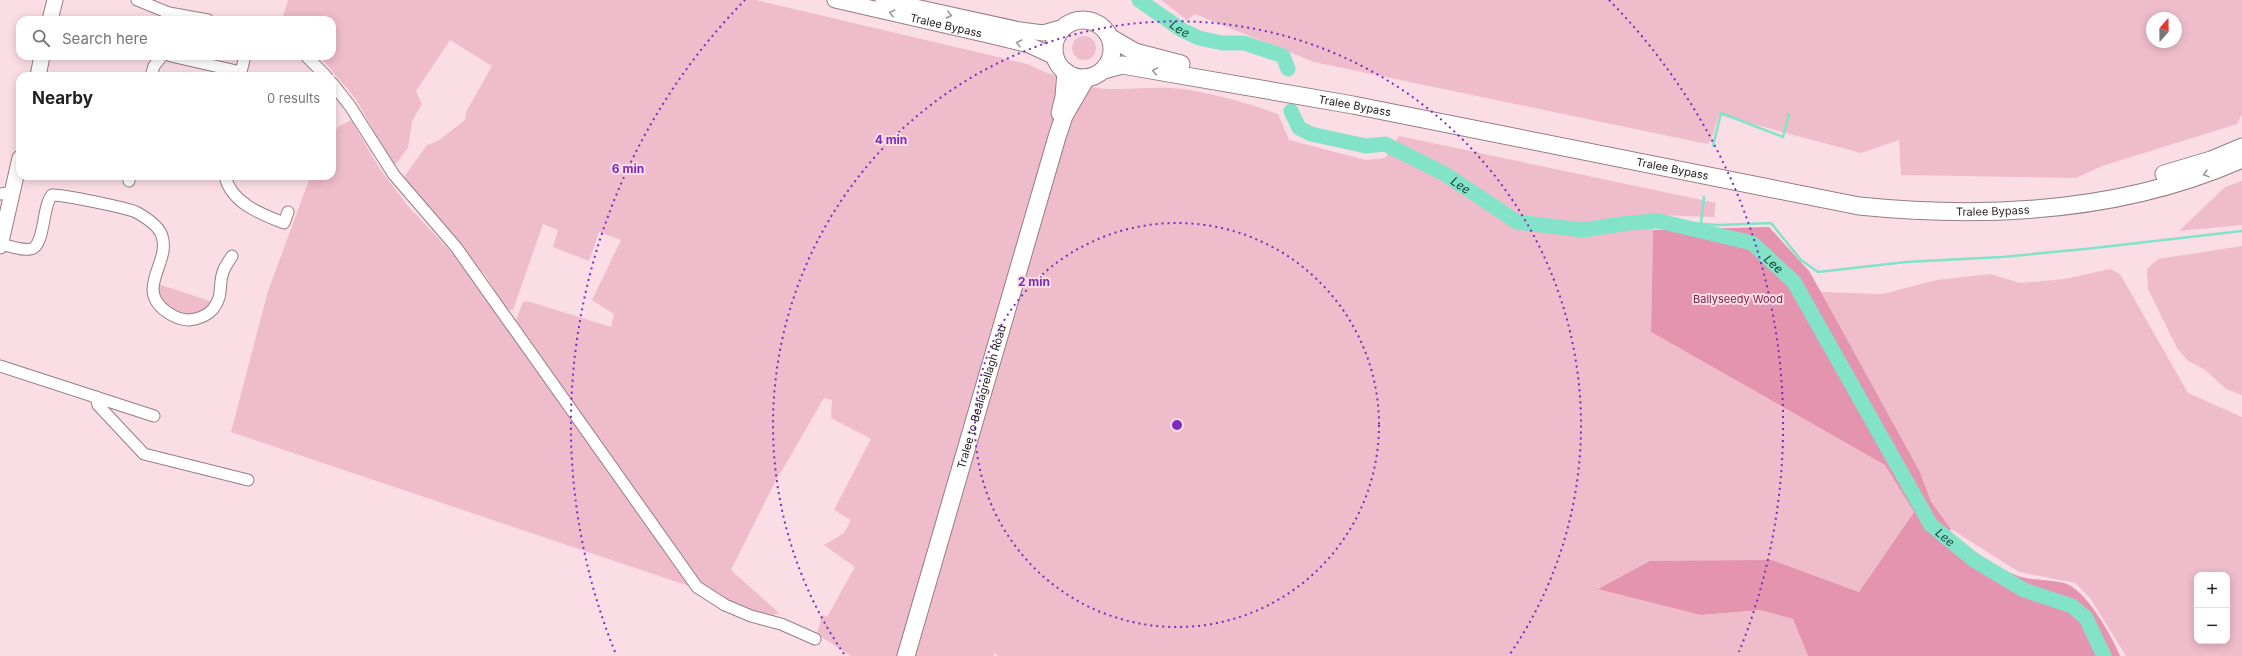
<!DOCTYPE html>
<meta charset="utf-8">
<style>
body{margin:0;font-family:Inter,sans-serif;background:#f2f2f2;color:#222}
.controls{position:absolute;right:12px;bottom:12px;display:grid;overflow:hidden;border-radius:8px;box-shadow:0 2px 10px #0003}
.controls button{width:36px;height:36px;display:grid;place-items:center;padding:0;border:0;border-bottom:1px solid #e0e0e0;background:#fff;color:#222;font:20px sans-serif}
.compass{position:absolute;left:2146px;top:12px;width:36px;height:36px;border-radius:50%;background:#fff;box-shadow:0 2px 10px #0003;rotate:20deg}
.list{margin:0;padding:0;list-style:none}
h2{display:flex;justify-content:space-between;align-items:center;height:52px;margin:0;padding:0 16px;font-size:17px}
h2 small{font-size:13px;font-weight:400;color:#767676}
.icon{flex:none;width:22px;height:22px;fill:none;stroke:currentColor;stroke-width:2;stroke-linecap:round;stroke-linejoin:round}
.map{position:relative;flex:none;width:2242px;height:656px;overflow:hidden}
.search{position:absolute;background:#fff;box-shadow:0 2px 10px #0003;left:16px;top:16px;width:320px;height:44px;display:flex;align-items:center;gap:10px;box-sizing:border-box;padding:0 14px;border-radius:12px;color:#767676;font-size:15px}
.panel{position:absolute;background:#fff;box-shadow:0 2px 10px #0003;left:16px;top:72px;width:320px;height:108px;border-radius:12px}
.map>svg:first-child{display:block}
</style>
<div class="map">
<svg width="2242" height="656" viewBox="0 0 2242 656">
<rect width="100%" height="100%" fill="#fbdde6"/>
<g fill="#efbccc" fill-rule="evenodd">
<path d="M288,0H756L1027,64C1045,73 1088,89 1108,89C1133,89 1158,86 1184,89C1215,94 1248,103 1278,114L1289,140L1366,160L1385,158L1399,136L1716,203L1714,217L1656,215L1653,230L1651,332L1885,465L1914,512L1859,592L1772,560L1598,588L1701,615L1760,610L1793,619L1808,656H998L995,653L993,656H851L817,634L822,615L827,617L855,567L824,545L844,533L851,520L834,510L871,439L831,418L832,400L824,398L774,484L731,570L779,613C760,623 715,594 698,582L516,320L523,302L527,301L611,327L614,314L592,300L621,240L599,232L589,261L553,247L558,230L543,224L513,310L506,309L486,276L421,202L404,177L427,145L438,141L465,120L466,112L492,66L450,40L416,91L422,104L412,121L408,148L394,166L355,98L320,56H332V20H282Z"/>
<path d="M1161,0H2242V114L2237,124L2102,166L2076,178L1901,175L1899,140L1861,153L1719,115L1711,140L1707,144L1314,62L1195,14L1187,20ZM2152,18H2176V42H2152Z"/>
<circle cx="1084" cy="48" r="12"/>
<path d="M351,120L380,169L408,206L471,273L689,586L231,432L268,291L308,183L311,176H332V135L338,127Z"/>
<path d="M2242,181V225L2179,231L2225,187Z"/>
<path d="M2242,246V395L2226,389L2204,369L2188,361L2177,348L2148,289L2147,269L2158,259Z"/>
<path d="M2110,269L2120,274L2188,393L2242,417V656H2126L2090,598L2075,583L2019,572L1951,529L1931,500L1920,472L1821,292L1882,294L1937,280L1990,274L2020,283L2065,279ZM2197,575H2227V641H2197Z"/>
<path d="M158,284L213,302C193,323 160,316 158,284Z"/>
</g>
<path fill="#e494af" d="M1769,227L1809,271L1821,292L1920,472L1931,501L1951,529L1948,533C1971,548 1993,566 2018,576C2033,581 2049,579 2064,583C2085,588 2112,636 2120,656H1808L1793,619L1760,610L1701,615L1598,589L1650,561L1772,560L1859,592L1914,512L1885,465L1651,332L1653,230Z"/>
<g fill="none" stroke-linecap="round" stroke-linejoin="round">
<g stroke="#83e3c8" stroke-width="2.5">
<path d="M1713,146L1721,113L1783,137L1789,114"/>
<path d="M1659,221L1719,225L1771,223L1801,260L1818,272L1906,262L2002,257L2085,249L2242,231"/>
<path d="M1701,223L1704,197"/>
</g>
<g stroke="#83e3c8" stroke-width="15">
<path id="s1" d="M1139,0L1182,30L1199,38L1222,43H1244L1283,56L1288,69"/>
<path id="s2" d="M1291,111L1299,128L1311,134L1366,146L1385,144L1445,174L1517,222L1583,230L1628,223L1659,221L1752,243L1794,282L1931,525L1974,560L2024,590L2072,606L2086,618L2104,656"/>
</g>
<g stroke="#977d85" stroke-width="13">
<g id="minor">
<path d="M137,0L169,13L208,20"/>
<path d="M171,56L241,72"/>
<path d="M306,56L326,76"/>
<path d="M151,76L154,66L162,56"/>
<path d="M240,76L245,56"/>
<path d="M332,83L350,106L394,175L456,247L697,587L725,605L751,616L781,624L815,639"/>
<path d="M225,176C231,203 261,214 284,223L288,212"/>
<path d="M129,181L130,176"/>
<path d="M0,194L12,192"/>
<path d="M1,244C9,246 22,251 31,249C45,246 42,206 52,195C61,194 127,208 136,212C145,217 159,226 162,236C171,263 134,289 167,312C174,317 180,320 189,320C198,319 207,316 213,309C224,295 218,286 223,272C225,266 229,261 232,256"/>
<path d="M0,366L154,416"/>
<path d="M96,397L98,405L144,454L248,480"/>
</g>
</g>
<g stroke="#977d85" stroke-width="17">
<g id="major">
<path id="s3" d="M835,0L992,36L1029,45L1055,57"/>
<path d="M883,0L1020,30L1043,33L1064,27"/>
<path d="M50,20L55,0"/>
<path d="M38,76L42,56"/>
<path d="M0,246L20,158"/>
</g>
</g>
<g stroke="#977d85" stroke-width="19">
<g id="highway">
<circle cx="1083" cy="49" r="29"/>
<path d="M1111,38L1135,52L1181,64"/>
<path id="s4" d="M1104,70L1122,65L1353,105L1859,206C1987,219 2123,212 2242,159"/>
<path d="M1060,113L1064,97L1066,72"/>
<path d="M2164,174L2211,160L2242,147"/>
<path id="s5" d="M906,656L1057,137L1064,116L1086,78"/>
</g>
</g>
<use href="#minor" stroke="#fff" stroke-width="11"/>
<use href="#major" stroke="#fff" stroke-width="15"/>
<use href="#highway" stroke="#fff" stroke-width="17"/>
</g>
<defs><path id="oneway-chevron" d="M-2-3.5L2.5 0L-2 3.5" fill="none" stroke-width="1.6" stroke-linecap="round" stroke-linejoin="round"/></defs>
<g stroke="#9c9899">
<use href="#oneway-chevron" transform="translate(892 13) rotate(-167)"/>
<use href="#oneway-chevron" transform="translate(949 15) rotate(12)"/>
<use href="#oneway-chevron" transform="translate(1019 43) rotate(-166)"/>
<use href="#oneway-chevron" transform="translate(1155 71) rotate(-170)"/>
<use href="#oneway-chevron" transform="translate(2206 174) rotate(164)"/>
</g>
<g fill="none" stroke="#7b2cbf" stroke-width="2" stroke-dasharray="2 4">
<circle cx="1177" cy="425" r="202"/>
<path d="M844 654A404 404 0 1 1 1510 654"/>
<path d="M615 652A606 606 0 0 1 745 0M1609 0A606 606 0 0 1 1739 652"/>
</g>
<g text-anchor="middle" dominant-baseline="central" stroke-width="4" stroke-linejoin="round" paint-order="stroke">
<g font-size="11" fill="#241a1d" stroke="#fbdde6">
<text stroke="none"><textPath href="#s3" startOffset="114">Tralee Bypass</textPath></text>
<text stroke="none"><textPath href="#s4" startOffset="255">Tralee Bypass</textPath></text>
<text stroke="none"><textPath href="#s4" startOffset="579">Tralee Bypass</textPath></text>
<text stroke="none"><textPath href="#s4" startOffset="903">Tralee Bypass</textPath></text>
<text stroke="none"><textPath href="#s5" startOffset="270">Tralee to Bealagrellagh Road</textPath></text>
</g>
<g font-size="11" fill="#7f234b" stroke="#fbdde6">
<text x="1738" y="299">Ballyseedy Wood</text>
</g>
<g font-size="12" font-style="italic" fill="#0e3b30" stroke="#fbdde6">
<text stroke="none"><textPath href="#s1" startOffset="50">Lee</textPath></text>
<text stroke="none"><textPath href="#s2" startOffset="194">Lee</textPath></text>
<text stroke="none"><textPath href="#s2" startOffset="530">Lee</textPath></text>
<text stroke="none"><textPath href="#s2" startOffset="855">Lee</textPath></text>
</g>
</g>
<circle cx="1177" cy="425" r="6" fill="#7b2cbf" stroke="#fbdde6" stroke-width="2"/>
<g font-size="12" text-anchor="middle" font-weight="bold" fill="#7b2cbf" stroke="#fbdde6" stroke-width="4" stroke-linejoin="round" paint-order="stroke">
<text x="891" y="144">4 min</text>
<text x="628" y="173">6 min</text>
<text x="1034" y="286">2 min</text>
</g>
</svg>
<div class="controls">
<button>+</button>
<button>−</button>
</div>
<svg class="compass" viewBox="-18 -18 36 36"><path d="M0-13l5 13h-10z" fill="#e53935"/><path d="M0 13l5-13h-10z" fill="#767676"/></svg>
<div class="search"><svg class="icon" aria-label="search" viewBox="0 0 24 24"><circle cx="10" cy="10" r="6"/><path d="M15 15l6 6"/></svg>Search here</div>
<section class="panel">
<h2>Nearby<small>0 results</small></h2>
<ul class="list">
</ul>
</section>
</div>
